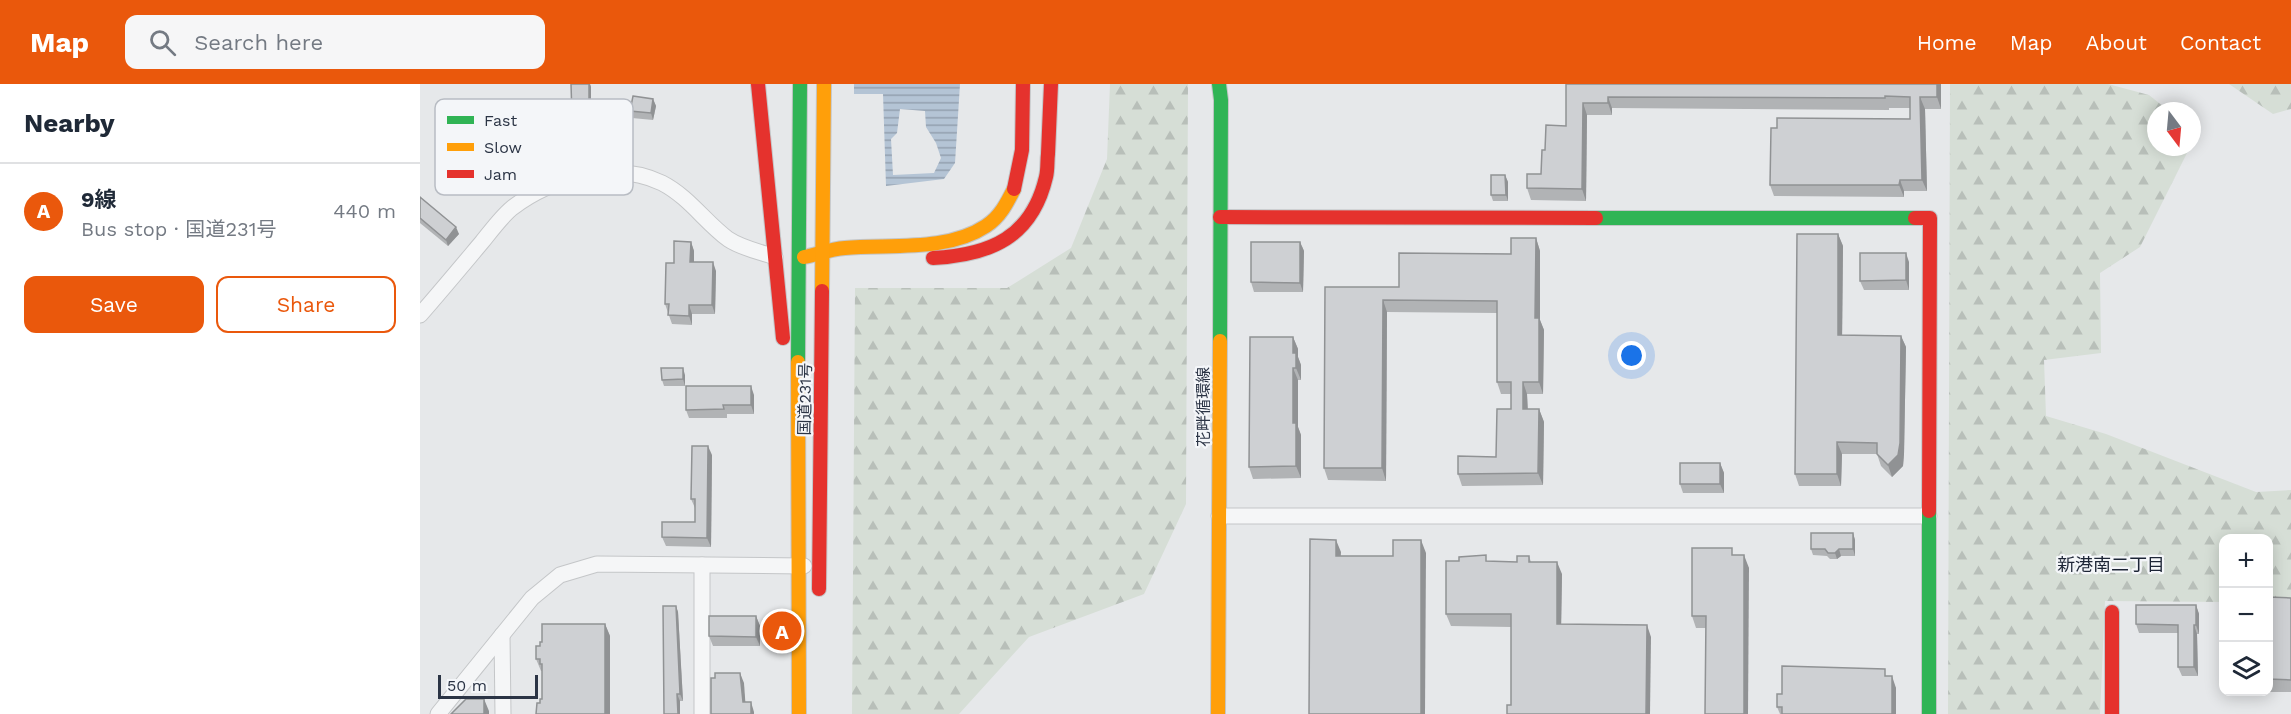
<!DOCTYPE html>
<meta charset="utf-8">
<style>
body{margin:0;font-family:"Work Sans","Noto Sans JP",sans-serif;background:#f6f6f7;color:#1f2937}
.controls{position:absolute;right:18px;bottom:18px;display:grid;overflow:hidden;border-radius:12px;box-shadow:0 3px 15px #0003}
.controls button{width:54px;height:54px;display:grid;place-items:center;padding:0;border:0;border-bottom:2px solid #e0e1e3;background:#fff;color:#1f2937;font:30px sans-serif}
.compass{position:absolute;left:1727px;top:18px;width:54px;height:54px;border-radius:50%;background:#fff;box-shadow:0 3px 15px #0003;rotate:164deg}
.scale{position:absolute;left:18px;bottom:15px;width:100px;box-sizing:border-box;padding-left:6px;border:3px solid #2b3445;border-top:0;font-size:16px;line-height:21px;white-space:nowrap;color:#2b3445;-webkit-text-stroke:4px #f4f6f9;paint-order:stroke}
.you{position:absolute;left:1212px;top:272px;width:21px;height:21px;margin:-15px;border:4px solid #fff;border-radius:50%;background:#1a73e8;box-shadow:0 0 0 9px #1a73e833}
.badge{display:grid;place-items:center;width:39px;height:39px;border-radius:50%;background:#ea580c;color:#fff;font-size:20px;font-weight:700}
.pin{position:absolute;translate:-50% -50%;border:3px solid #fff;box-shadow:0 2px 6px #0006}
.list{margin:0;padding:0;list-style:none}
h2{display:flex;justify-content:space-between;align-items:center;height:78px;margin:0;padding:0 24px;font-size:26px}
h2 small{font-size:20px;font-weight:400;color:#747a83}
.list li{display:grid;grid-template-columns:39px 1fr auto;gap:18px;align-items:center;box-sizing:border-box;height:96px;padding:0 24px;border-top:2px solid #e0e1e3}
.list b{display:block;font-size:22px;white-space:nowrap}
.list p{margin:0;font-size:20px;white-space:nowrap;color:#747a83}
.list em{font-size:20px;font-style:normal;color:#747a83}
.actions{display:flex;gap:12px;padding:18px 24px}
.actions a{flex:1;padding:14px 0;border:2px solid #ea580c;border-radius:12px;text-align:center;font-size:21px;color:#ea580c}
.actions .main{background:#ea580c;color:#fff}
.icon{flex:none;width:33px;height:33px;fill:none;stroke:currentColor;stroke-width:2;stroke-linecap:round;stroke-linejoin:round}
.map{position:relative;flex:none;width:1871px;height:630px;overflow:hidden}
header{display:flex;align-items:center;gap:36px;box-sizing:border-box;height:84px;padding:0 30px;background:#ea580c;color:#fff}
header strong{font-size:28px}
nav{display:flex;gap:33px;margin-inline-start:auto;font-size:21px}
.search{width:420px;height:54px;background:#f6f6f7;display:flex;align-items:center;gap:15px;box-sizing:border-box;padding:0 21px;border-radius:12px;color:#747a83;font-size:22px}
main{display:flex}
aside{flex:1;background:#fff}
.map>svg:first-child{display:block}
</style>
<header>
<strong>Map</strong>
<div class="search"><svg class="icon" aria-label="search" viewBox="0 0 24 24"><circle cx="10" cy="10" r="6"/><path d="M15 15l6 6"/></svg>Search here</div>
<nav><a>Home</a><a>Map</a><a>About</a><a>Contact</a></nav>
</header>
<main>
<aside>
<h2>Nearby<small></small></h2>
<ul class="list">
<li><span class="badge">A</span><div><b>9線</b><p>Bus stop · 国道231号</p></div><em>440 m</em></li>
</ul>
<div class="actions"><a class="main">Save</a><a>Share</a></div>
</aside>
<div class="map">
<svg width="1871" height="630" viewBox="0 0 1871 630">
<defs>
<pattern id="forest-firs" width="22" height="20" patternUnits="userSpaceOnUse" patternTransform="scale(1.5)"><rect width="22" height="20" fill="#d6ded6"/><path d="M5 1l3.5 6h-7zM16 11l3.5 6h-7z" fill="#b8bfb9"/></pattern>
<pattern id="water-rules" width="6" height="5" patternUnits="userSpaceOnUse" patternTransform="scale(1.5)"><rect width="6" height="5" fill="#b4c4d5"/><path d="M0 2.5h6" fill="none" stroke="#93a0af"/></pattern>
</defs>
<rect width="100%" height="100%" fill="#e6e8ea"/>
<g fill="url(#forest-firs)">
<path d="M690,0H768L766,420L724,510L609,553L539,630H432L435,204H587L651,164L687,75Z"/>
<path d="M1530,0H1688L1729,11L1749,27H1736V63H1770L1720,163L1680,189L1681,269L1624,276L1626,332L1686,350L1836,408L1871,406V518H1849L1848,454H1804L1803,518L1685,517L1680,630H1528Z"/>
<path d="M1809,0H1871V25L1853,30Z"/>
</g>
<path fill="url(#water-rules)" fill-rule="evenodd" d="M434,0H540L535,79L524,95L466,102L463,10H434ZM480,25L505,27L506,43L516,59L521,74L514,89L473,91L471,55L477,49Z"/>
<g fill="none" stroke-linecap="round" stroke-linejoin="round">
<g stroke="#c4c6c8" stroke-width="17">
<g id="street">
<path d="M0,231C21,207 41,183 62,158C71,147 81,133 92,124C131,94 196,76 242,99C269,113 285,138 308,155C321,164 340,168 355,173"/>
<path d="M799,432H1509"/>
<path d="M82,551L83,630"/>
<path d="M18,630L112,514L140,491L177,480L384,482"/>
<path d="M282,630V481"/>
</g>
</g>
<g stroke="#c4c6c8" stroke-width="16">
<g id="fast">
<path d="M799,0L801,16L800,257"/>
<path d="M1176,134H1495"/>
<path d="M378,278L380,0"/>
<path d="M1509,630V427"/>
</g>
</g>
<g stroke="#c4c6c8" stroke-width="16">
<g id="slow">
<path d="M384,173C398,170 411,165 425,164C470,160 527,168 566,142C580,133 587,119 594,105"/>
<path d="M402,207L404,0"/>
<path d="M378,278L379,630"/>
<path d="M798,630L800,257"/>
</g>
</g>
<g stroke="#c4c6c8" stroke-width="16">
<g id="jam">
<path d="M338,0L363,254"/>
<path d="M594,105L602,66L603,0"/>
<path d="M800,133L1176,134"/>
<path d="M1495,134H1510L1509,427"/>
<path d="M513,174C571,171 612,153 626,93C628,85 627,77 628,70C629,46 630,23 631,0"/>
<path d="M399,505L402,207"/>
<path d="M1692,528V630"/>
</g>
</g>
<use href="#street" stroke="#f5f6f7" stroke-width="15"/>
<use href="#fast" stroke="#30b455" stroke-width="14"/>
<use href="#slow" stroke="#ff9f0a" stroke-width="14"/>
<use href="#jam" stroke="#e5322d" stroke-width="14"/>
</g>
<g fill="#b1b3b5">
<path d="M151,0H170L171,3V38H154L152,32Z"/>
<path d="M1146,0H1521V25H1505L1507,107H1484V113L1354,112L1350,101L1490,35V24H1469V26L1192,24V31H1167L1166,117L1111,116L1107,104L1121,90L1125,66L1146,42Z"/>
<path d="M233,15L236,22L233,36L212,34L210,27Z"/>
<path d="M55,35L57,41L49,62L37,58L34,51Z"/>
<path d="M66,67L87,82L89,89L70,111L63,106L61,109L43,93L41,87Z"/>
<path d="M1085,91L1088,98V117H1073L1071,111Z"/>
<path d="M0,113L39,150L28,162L0,139Z"/>
<path d="M1418,150L1423,162L1422,251L1481,252L1486,263L1484,370L1483,382L1472,393L1461,382L1457,370H1422L1421,402H1379L1375,390Z"/>
<path d="M1116,154L1120,167V236L1124,246L1123,310H1107L1108,325H1119L1124,338L1123,401L1042,402L1038,390L1076,373L1091,325V310H1081L1077,298V229L967,228L966,397L908,396L904,384L905,203H979L1091,170Z"/>
<path d="M271,158L274,167V178L296,187L295,230H272V241L252,240L245,220L254,179Z"/>
<path d="M880,158L884,167L883,208H834L831,198Z"/>
<path d="M1489,178V206H1444L1440,197Z"/>
<path d="M873,253L878,265V273L881,281V296H878V343L881,351V394L833,395L829,383Z"/>
<path d="M265,291V302H244L242,296Z"/>
<path d="M334,311V330H307V334H269L266,326Z"/>
<path d="M292,371L291,463L246,462L242,453L275,438V424L271,415Z"/>
<path d="M1300,379L1304,389V409H1263L1260,400Z"/>
<path d="M1433,449L1435,456V472H1421L1417,475H1410L1407,472L1393,471L1391,465Z"/>
<path d="M1315,471L1329,484L1286,544H1276L1272,532Z"/>
<path d="M1109,472L1111,478L1142,490L1141,540L1231,553L1091,621V543L1031,542L1026,530L1068,477L1097,478Z"/>
<path d="M1848,513L1871,514V608H1848Z"/>
<path d="M1776,521L1779,530V550H1777L1778,592H1762L1758,583V549H1719L1716,540Z"/>
<path d="M256,522L258,528L263,617H260L244,630Z"/>
<path d="M336,532L340,542V562H293L289,552Z"/>
<path d="M185,540L190,552L120,619L122,615V587H121L116,575L120,562L122,558Z"/>
<path d="M1467,592L1476,604V630H1360L1357,623L1362,610Z"/>
</g>
<g fill="#909294">
<path d="M169,0H170L171,3V38L169,32Z"/>
<path d="M1517,0H1521V25L1517,13Z"/>
<path d="M1188,13L1192,24V31L1188,19Z"/>
<path d="M1500,13L1505,25L1507,107L1502,96Z"/>
<path d="M233,15L236,22L233,36L231,29Z"/>
<path d="M1163,19L1167,31L1166,117L1162,105Z"/>
<path d="M55,35L57,41L49,62L47,56Z"/>
<path d="M87,82L89,89L70,111L67,104Z"/>
<path d="M1085,91L1088,98V117L1086,111Z"/>
<path d="M1480,96L1484,107V113L1479,101Z"/>
<path d="M61,99L63,106L61,109L58,102Z"/>
<path d="M36,143L39,150L28,162L26,156Z"/>
<path d="M1418,150L1423,162L1422,263L1418,251Z"/>
<path d="M1116,154L1120,167V236L1124,246L1123,310L1119,298L1115,234Z"/>
<path d="M271,158L274,167V187L270,178Z"/>
<path d="M880,158L884,167L883,208L880,199Z"/>
<path d="M1486,169L1489,178V206L1486,196Z"/>
<path d="M293,178L296,187L295,230L292,221Z"/>
<path d="M963,216L967,228L966,397L962,384Z"/>
<path d="M269,221L272,230V241L269,232Z"/>
<path d="M1481,252L1486,263L1484,370L1483,382L1472,393L1468,381Z"/>
<path d="M873,253L878,265V273L881,281V296L876,284L873,269Z"/>
<path d="M263,284L265,291V302L263,295Z"/>
<path d="M873,284L878,296V343L881,351V394L876,382L873,339Z"/>
<path d="M1103,298L1107,310L1108,337L1103,325Z"/>
<path d="M331,302L334,311V330L331,321Z"/>
<path d="M1119,325L1124,338L1123,401L1118,389Z"/>
<path d="M1417,358L1422,370L1421,402L1417,390Z"/>
<path d="M288,362L292,371L291,463L287,454Z"/>
<path d="M1300,379L1304,389V409L1300,400Z"/>
<path d="M1433,449L1435,456V472L1433,465Z"/>
<path d="M916,456L921,468L920,484L916,472Z"/>
<path d="M1001,456L1006,469L1005,630H1001Z"/>
<path d="M1419,465L1421,472L1417,475L1415,469Z"/>
<path d="M1324,471L1329,484L1328,630H1324Z"/>
<path d="M1137,478L1142,490L1141,552L1137,540Z"/>
<path d="M1776,521L1779,530V550L1776,541Z"/>
<path d="M256,522L258,528L263,617L260,610Z"/>
<path d="M336,532L340,542V562L336,553Z"/>
<path d="M185,540L190,552V630H185Z"/>
<path d="M1227,541L1231,553L1230,630H1226Z"/>
<path d="M1774,541L1777,550L1778,592L1774,583Z"/>
<path d="M320,589L324,599L326,627L323,618Z"/>
<path d="M1472,592L1476,604V630H1472Z"/>
<path d="M257,610L260,617V630H258Z"/>
<path d="M64,615L69,627V630H64Z"/>
<path d="M331,618L334,628V630H331Z"/>
</g>
<g fill="#ced0d3" stroke="#909294" stroke-width="1.5">
<path d="M151,0H169V32H152Z"/>
<path d="M1146,0H1517V13H1500L1502,96H1480L1479,101H1350L1351,44H1357V34L1490,35V13L1465,12V14L1188,13V19H1163L1162,105L1107,104V90H1121L1122,66H1125L1126,41L1146,42Z"/>
<path d="M213,12L233,15L231,29L210,27Z"/>
<path d="M1071,91H1085L1086,111H1071Z"/>
<path d="M0,113L36,143L26,156L0,134Z"/>
<path d="M1377,150H1418V251L1481,252L1480,359L1478,371L1468,381L1457,370V359L1417,358V390H1375Z"/>
<path d="M1091,154H1116L1115,234H1119V298H1103V325H1119L1118,389L1038,390V372L1076,373L1077,325H1091V298H1077V217L963,216L962,384H904L905,203H979V169L1091,170Z"/>
<path d="M254,157L271,158L270,178H293L292,221H269V232L248,231L249,220H245L246,179H254Z"/>
<path d="M831,158H880V199L831,198Z"/>
<path d="M1440,169H1486V196L1440,197Z"/>
<path d="M830,253H873V269H876V284H873V339H876V382L829,383Z"/>
<path d="M241,284H263V295L242,296Z"/>
<path d="M266,302H331V321H303L304,325L266,326Z"/>
<path d="M272,362H288L287,454L242,453V438H275V415H271Z"/>
<rect x="1260" y="379" width="40" height="21"/>
<path d="M1391,449H1433V465H1419L1415,469H1408L1405,465H1391Z"/>
<path d="M890,455L916,456V472H973V456H1001V630H889Z"/>
<path d="M1272,464H1312V471H1324V630H1285L1286,532H1272Z"/>
<path d="M1066,471V477L1097,478V472H1109V478H1137V540L1227,541L1226,630H1087V621H1091V530H1026V477H1039V473Z"/>
<path d="M1848,513L1871,514V596L1848,595Z"/>
<path d="M1716,521H1776V541H1774V583H1758V541L1716,540Z"/>
<path d="M243,522H256L260,610H257L258,630H244Z"/>
<path d="M289,532H336V553L289,552Z"/>
<path d="M122,540H185V630H116L117,619H120V615H122V580H120V575H116V562H120V558H122Z"/>
<path d="M1362,582L1465,585V592H1472V630H1362V623H1357V610H1362Z"/>
<path d="M295,589H320L323,618H331V630H291V594H295Z"/>
<path d="M46,615H64V630H31Z"/>
</g>
<g text-anchor="middle" dominant-baseline="central" stroke-width="4.5" stroke-linejoin="round" paint-order="stroke">
<g font-size="16" fill="#2b3445" stroke="#f4f6f9">
<text transform="translate(385 315) rotate(-89)">国道231号</text>
<text transform="translate(783 323) rotate(-90)">花畔循環線</text>
</g>
<g font-size="18" fill="#1d2536" stroke="#f4f6f9">
<text x="1691" y="480">新港南二丁目</text>
</g>
</g>
<rect x="15" y="15" width="198" height="96" rx="9" fill="#f4f6f9" stroke="#b8bcc3" stroke-width="1.5"/>
<rect x="27" y="32" width="27" height="8" fill="#30b455"/>
<rect x="27" y="59" width="27" height="8" fill="#ff9f0a"/>
<rect x="27" y="86" width="27" height="8" fill="#e5322d"/>
<g font-size="16" fill="#2b3445">
<text x="64" y="42">Fast</text>
<text x="64" y="69">Slow</text>
<text x="64" y="96">Jam</text>
</g>
</svg>
<div class="controls">
<button>+</button>
<button>−</button>
<button><svg class="icon" aria-label="layers" viewBox="0 0 24 24"><path d="M12 4l9 5-9 5-9-5zM3 14l9 5 9-5"/></svg></button>
</div>
<svg class="compass" viewBox="-18 -18 36 36"><path d="M0-13l5 13h-10z" fill="#e53935"/><path d="M0 13l5-13h-10z" fill="#747a83"/></svg>
<div class="scale">50 m</div>
<div class="you"></div>
<div class="pin badge" style="left:362px;top:547px">A</div>
</div>
</main>
